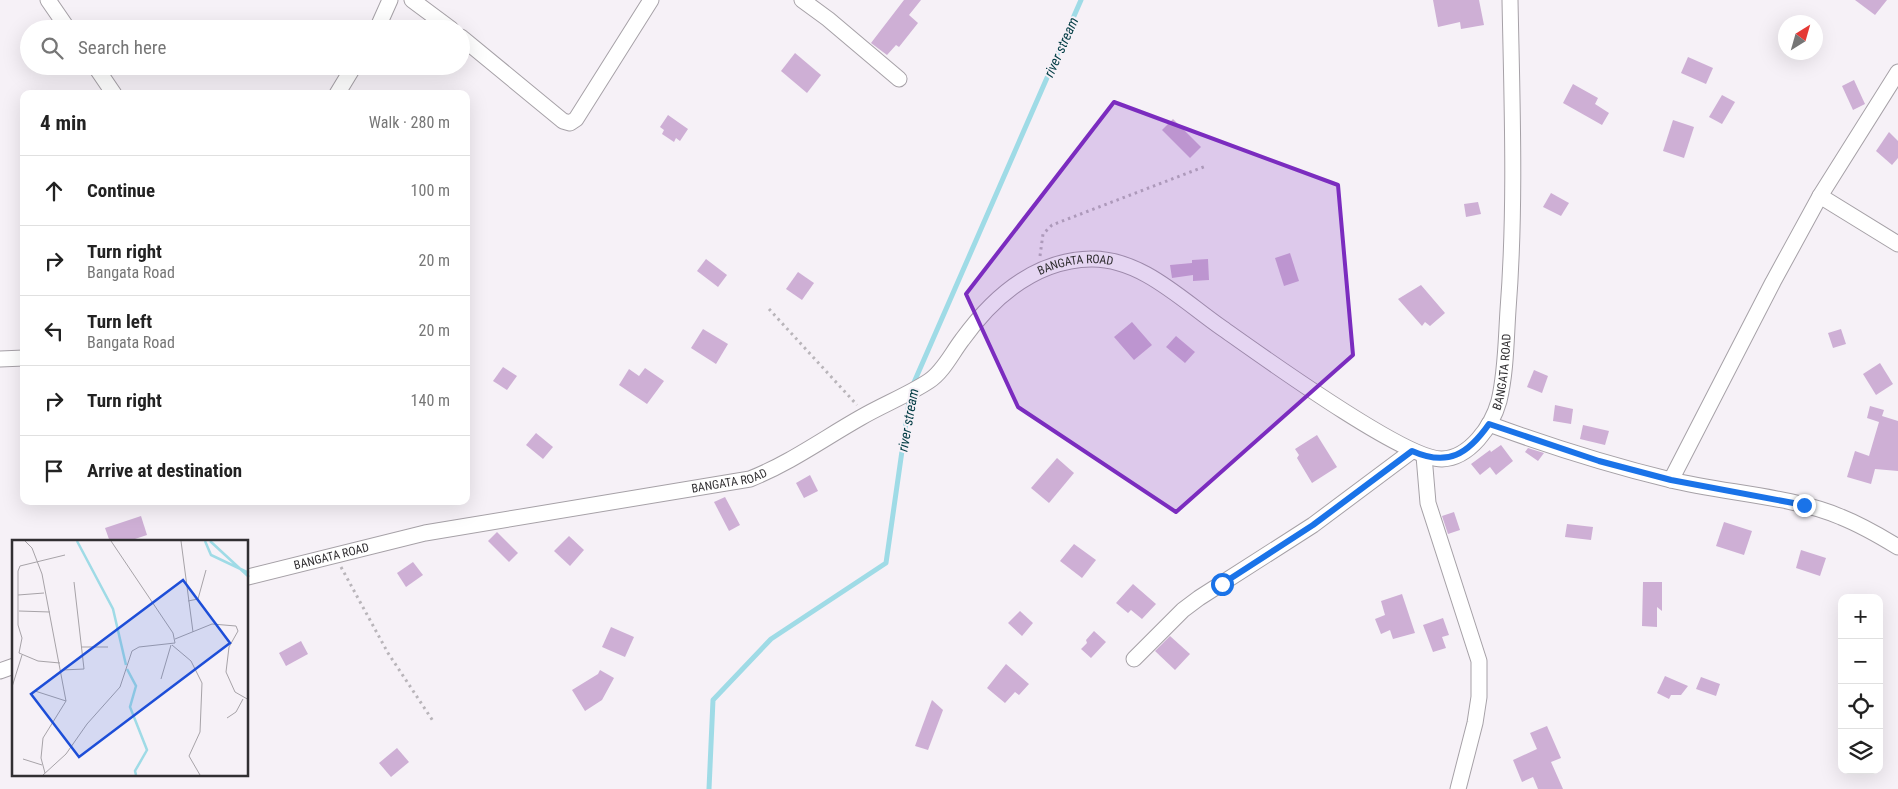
<!DOCTYPE html>
<meta charset="utf-8">
<style>
body{margin:0;font-family:"Roboto Condensed",sans-serif;background:#f6f6f6;color:#222}
.controls{position:absolute;right:15px;bottom:15px;display:grid;overflow:hidden;border-radius:10px;box-shadow:0 5px 20px #0002}
.controls button{width:45px;height:45px;display:grid;place-items:center;padding:0;border:0;border-bottom:1px solid #e0e0e0;background:#fff;color:#222;font:25px sans-serif}
.compass{position:absolute;left:1778px;top:15px;width:45px;height:45px;border-radius:50%;background:#fff;box-shadow:0 5px 20px #0002;rotate:37deg}
.stop{position:absolute;width:15px;height:15px;margin:-11px;border:4px solid #1a73e8;border-radius:50%;background:#fff}
.stop.end{background:#1a73e8;border-color:#fff;box-shadow:0 1px 5px #0008}
.list{margin:0;padding:0;list-style:none}
h2{display:flex;justify-content:space-between;align-items:center;height:65px;margin:0;padding:0 20px;font-size:21px}
h2 small{font-size:16px;font-weight:400;color:#767676}
.list li{display:grid;grid-template-columns:32px 1fr auto;gap:15px;align-items:center;box-sizing:border-box;height:70px;padding:0 20px;border-top:1px solid #e0e0e0}
.list b{display:block;font-size:19px;white-space:nowrap}
.list p{margin:0;font-size:16px;white-space:nowrap;color:#767676}
.list em{font-size:16px;font-style:normal;color:#767676}
.icon{flex:none;width:28px;height:28px;fill:none;stroke:currentColor;stroke-width:2;stroke-linecap:round;stroke-linejoin:round}
.map{position:relative;flex:none;width:1898px;height:789px;overflow:hidden}
.search{position:absolute;background:#fff;box-shadow:0 5px 20px #0002;left:20px;top:20px;width:450px;height:55px;display:flex;align-items:center;gap:12px;box-sizing:border-box;padding:0 18px;border-radius:28px;color:#767676;font-size:19px}
.panel{position:absolute;background:#fff;box-shadow:0 5px 20px #0002;left:20px;top:90px;width:450px;height:415px;border-radius:10px}
.map>svg:first-child{display:block}
</style>
<div class="map">
<svg width="1898" height="789" viewBox="0 0 1898 789">
<rect width="100%" height="100%" fill="#f6f1f7"/>
<g fill="none" stroke-linecap="round" stroke-linejoin="round">
<g stroke="#9fdbe6" stroke-width="5">
<path d="M912,387L1081,0"/>
<path d="M709,789L713,700L771,639L886,563L910,395"/>
</g>
</g>
<g fill="#ceafd5">
<path d="M904,0H921L909,15L918,23L899,47L896,45L887,55L871,43Z"/>
<path d="M1433,0H1479L1484,25L1461,29L1460,22L1438,27Z"/>
<path d="M1855,0H1887L1875,15Z"/>
<path d="M795,53L821,75L807,93L781,71Z"/>
<path d="M1688,57L1713,68L1706,84L1681,73Z"/>
<path d="M1854,80L1865,104L1853,110L1842,86Z"/>
<path d="M1573,84L1598,98L1595,104L1609,113L1602,125L1563,103Z"/>
<path d="M1722,95L1735,102L1722,124L1709,117Z"/>
<path d="M668,115L688,129L680,141L676,138L674,142L662,134L664,130L660,127Z"/>
<path d="M1173,119L1201,147L1190,158L1162,130Z"/>
<path d="M1673,120L1694,127L1684,158L1663,151Z"/>
<path d="M1889,132L1898,141V158L1892,165L1876,151Z"/>
<path d="M1551,193L1569,203L1561,216L1543,207Z"/>
<path d="M1478,202L1481,214L1466,217L1464,204Z"/>
<path d="M1290,253L1299,281L1284,286L1275,258Z"/>
<path d="M706,259L727,275L718,287L697,271Z"/>
<path d="M1208,259L1209,280L1193,281V275L1172,278L1170,265L1192,263V260Z"/>
<path d="M798,272L814,283L802,300L786,289Z"/>
<path d="M1421,285L1445,313L1430,326L1425,322L1422,326L1398,299Z"/>
<path d="M1132,322L1152,345L1134,360L1114,337Z"/>
<path d="M703,329L728,344L716,364L691,348Z"/>
<path d="M1841,329L1846,344L1833,348L1828,333Z"/>
<path d="M1176,336L1195,352L1185,363L1166,347Z"/>
<path d="M1880,363L1893,384L1876,395L1863,374Z"/>
<path d="M503,367L517,376L507,390L493,381Z"/>
<path d="M645,368L664,381L647,404L619,385L629,369L639,376Z"/>
<path d="M1534,370L1548,376L1542,393L1527,387Z"/>
<path d="M1555,405L1573,409L1571,424L1553,421Z"/>
<path d="M1870,406L1884,410L1882,416L1898,421V471L1875,469L1871,484L1847,477L1855,451L1869,456L1879,422L1867,418Z"/>
<path d="M1583,425L1609,431L1605,445L1580,439Z"/>
<path d="M536,433L553,447L543,459L526,445Z"/>
<path d="M1317,435L1337,467L1312,483L1297,458L1299,455L1295,449Z"/>
<path d="M1501,445L1513,461L1496,475L1490,467L1480,475L1471,464L1490,450L1491,452Z"/>
<path d="M1528,448L1531,449L1544,453L1538,461L1525,452Z"/>
<path d="M1057,458L1074,473L1049,503L1031,488Z"/>
<path d="M810,475L818,491L804,498L796,483Z"/>
<path d="M725,497L740,525L729,531L714,502Z"/>
<path d="M1454,512L1460,530L1448,534L1442,516Z"/>
<path d="M141,516L147,535L126,542H110L105,528Z"/>
<path d="M1724,522L1752,531L1744,555L1716,546Z"/>
<path d="M1567,524L1593,527L1591,540L1565,537Z"/>
<path d="M497,532L518,553L509,562L488,541Z"/>
<path d="M569,536L584,550L570,566L554,551Z"/>
<path d="M1074,544L1096,560L1082,578L1060,561Z"/>
<path d="M1801,550L1826,558L1820,576L1796,568Z"/>
<path d="M413,562L423,575L406,587L397,573Z"/>
<path d="M1643,582H1662V611L1657,607V627L1642,626Z"/>
<path d="M1133,584L1156,604L1142,619L1131,610L1128,613L1116,603Z"/>
<path d="M1402,594L1415,633L1393,639L1390,630L1381,634L1375,619L1385,615L1381,601Z"/>
<path d="M1020,611L1033,623L1022,636L1008,623Z"/>
<path d="M1443,618L1449,635L1442,637L1446,648L1433,652L1423,625Z"/>
<path d="M611,627L634,637L625,657L602,647Z"/>
<path d="M1094,631L1106,642L1091,658L1081,649L1087,643L1086,640Z"/>
<path d="M1170,636L1190,654L1175,670L1155,651Z"/>
<path d="M301,641L308,654L286,666L279,653Z"/>
<path d="M1006,664L1029,684L1019,695L1015,692L1005,703L987,688Z"/>
<path d="M600,670L614,678L602,700L585,711L572,690L598,674Z"/>
<path d="M1665,676L1688,686L1681,695H1671L1669,699L1657,693Z"/>
<path d="M1701,677L1720,684L1716,696L1696,689Z"/>
<path d="M932,700L943,710L928,750L915,746Z"/>
<path d="M1547,726L1561,758L1551,762L1563,789H1538L1533,777L1522,782L1513,760L1537,749L1530,733Z"/>
<path d="M397,748L409,762L391,777L379,763Z"/>
</g>
<g fill="none" stroke-linecap="round" stroke-linejoin="round">
<g stroke="#a6a1a7" stroke-width="17">
<g id="minor">
<path d="M48,0L68,29"/>
<path d="M412,0L451,29"/>
<path d="M802,0L828,19L899,79"/>
<path d="M377,29L390,0"/>
<path d="M461,37L563,121L570,123L576,119L651,0"/>
<path d="M95,66L114,94"/>
<path d="M337,94L354,66"/>
<path d="M1820,196L1898,244"/>
<path d="M0,359L24,358"/>
<path d="M1489,424C1549,446 1609,465 1671,480C1724,493 1792,496 1841,517C1861,525 1880,536 1898,547"/>
<path d="M1424,456L1428,503L1479,661V697L1475,723L1458,789"/>
<path d="M1671,480L1773,282L1820,196L1898,72"/>
<path id="s1" d="M248,577L425,533L750,479C790,463 823,439 860,418C882,405 908,395 929,381C943,372 952,353 962,340C993,297 1035,260 1091,259C1141,258 1183,301 1222,328C1259,354 1405,460 1442,459C1470,458 1492,426 1499,401C1506,372 1506,340 1508,310C1516,207 1512,103 1510,0"/>
<path d="M1134,659L1183,610L1199,598L1313,525L1412,451"/>
<path d="M0,671L14,666"/>
</g>
</g>
<g stroke="#b9b5ba" stroke-width="3" stroke-dasharray="2.5 4" stroke-linecap="butt">
<path d="M1040,256L1043,234L1052,225L1206,166"/>
<path d="M769,309L857,405"/>
<path d="M341,567L388,653L433,721"/>
</g>
<use href="#minor" stroke="#fff" stroke-width="15"/>
</g>
<g fill="none" stroke-linecap="round" stroke-linejoin="round">
<path stroke="#1a73e8" stroke-width="6" d="M1222,584L1313,525L1412,451C1448,467 1468,454 1489,424L1599,461L1671,480L1804,505"/>
</g>
<path fill="#7b2cbf" fill-opacity="0.2" stroke="#7b2cbf" stroke-width="4" stroke-linejoin="round" d="M1114,102L1338,185L1353,355L1176,512L1018,407L966,294Z"/>
<g text-anchor="middle" dominant-baseline="central" stroke-width="4" stroke-linejoin="round" paint-order="stroke">
<g font-size="12" fill="#312f32" stroke="#f6f1f7">
<text stroke="none"><textPath href="#s1" startOffset="911">BANGATA ROAD</textPath></text>
<text stroke="none"><textPath href="#s1" startOffset="1451">BANGATA ROAD</textPath></text>
<text stroke="none"><textPath href="#s1" startOffset="491">BANGATA ROAD</textPath></text>
<text stroke="none"><textPath href="#s1" startOffset="86">BANGATA ROAD</textPath></text>
</g>
<g font-size="14" font-style="italic" fill="#023c44" stroke="#f6f1f7">
<text transform="translate(1061 47) rotate(-66)">river stream</text>
<text transform="translate(908 420) rotate(-80)">river stream</text>
</g>
</g>
<g transform="translate(12 540)">
<rect width="236" height="236" fill="#f6f1f7"/>
<path fill="none" stroke="#9fdbe6" stroke-width="2.5" d="M65,1L101,69L114,125M193,1L199,15L237,33M198,1L237,37M115,129L124,146L118,167L135,210L123,231L124,235"/>
<path fill="none" stroke="#a7a3a8" stroke-width="1" d="M13,1L20,8L30,34L54,161L31,198L29,218L33,233M169,1L181,92M6,55L32,53M176,61L186,59L194,30M7,71L38,72M163,99L200,84L224,86L226,91L217,107L214,132L223,152L237,160M160,105L179,121L190,143L188,192L177,216L188,235M69,107H96M48,123L26,121L7,113L10,98L6,85V31L8,26L53,15M50,130L72,129L62,42M149,139L159,105M0,147L10,115M23,151L54,161M215,178L224,172L231,159M11,219L30,225M31,235L54,214L75,184L108,147L120,111L127,107L163,103L161,93L99,1"/>
<path fill="#1d4ed8" fill-opacity="0.15" stroke="#1d4ed8" stroke-width="2.5" d="M171,40L218,103L67,217L19,154Z"/>
<rect width="236" height="236" fill="none" stroke="#312f32" stroke-width="2.5"/>
</g>
</svg>
<div class="controls">
<button>+</button>
<button>−</button>
<button><svg class="icon" aria-label="locate" viewBox="0 0 24 24"><circle cx="12" cy="12" r="6"/><path d="M12 2v4M12 18v4M2 12h4M18 12h4"/></svg></button>
<button><svg class="icon" aria-label="layers" viewBox="0 0 24 24"><path d="M12 4l9 5-9 5-9-5zM3 14l9 5 9-5"/></svg></button>
</div>
<svg class="compass" viewBox="-18 -18 36 36"><path d="M0-13l5 13h-10z" fill="#e53935"/><path d="M0 13l5-13h-10z" fill="#767676"/></svg>
<div class="stop" style="left:1222px;top:584px"></div>
<div class="stop end" style="left:1804px;top:505px"></div>
<div class="search"><svg class="icon" aria-label="search" viewBox="0 0 24 24"><circle cx="10" cy="10" r="6"/><path d="M15 15l6 6"/></svg>Search here</div>
<section class="panel">
<h2>4 min<small>Walk · 280 m</small></h2>
<ul class="list">
<li><svg class="icon" aria-label="ahead" viewBox="0 0 24 24"><path d="M12 20V5M6 11l6-6 6 6"/></svg><div><b>Continue</b></div><em>100 m</em></li>
<li><svg class="icon" aria-label="right" viewBox="0 0 24 24"><path d="M7 20v-9h11M14 6l5 5-5 5"/></svg><div><b>Turn right</b><p>Bangata Road</p></div><em>20 m</em></li>
<li><svg class="icon" aria-label="left" viewBox="0 0 24 24"><path d="M17 20v-9H6M10 6l-5 5 5 5"/></svg><div><b>Turn left</b><p>Bangata Road</p></div><em>20 m</em></li>
<li><svg class="icon" aria-label="right" viewBox="0 0 24 24"><path d="M7 20v-9h11M14 6l5 5-5 5"/></svg><div><b>Turn right</b></div><em>140 m</em></li>
<li><svg class="icon" aria-label="arrive" viewBox="0 0 24 24"><path d="M6 21V4h12l-3 4 3 4H6"/></svg><div><b>Arrive at destination</b></div></li>
</ul>
</section>
</div>
